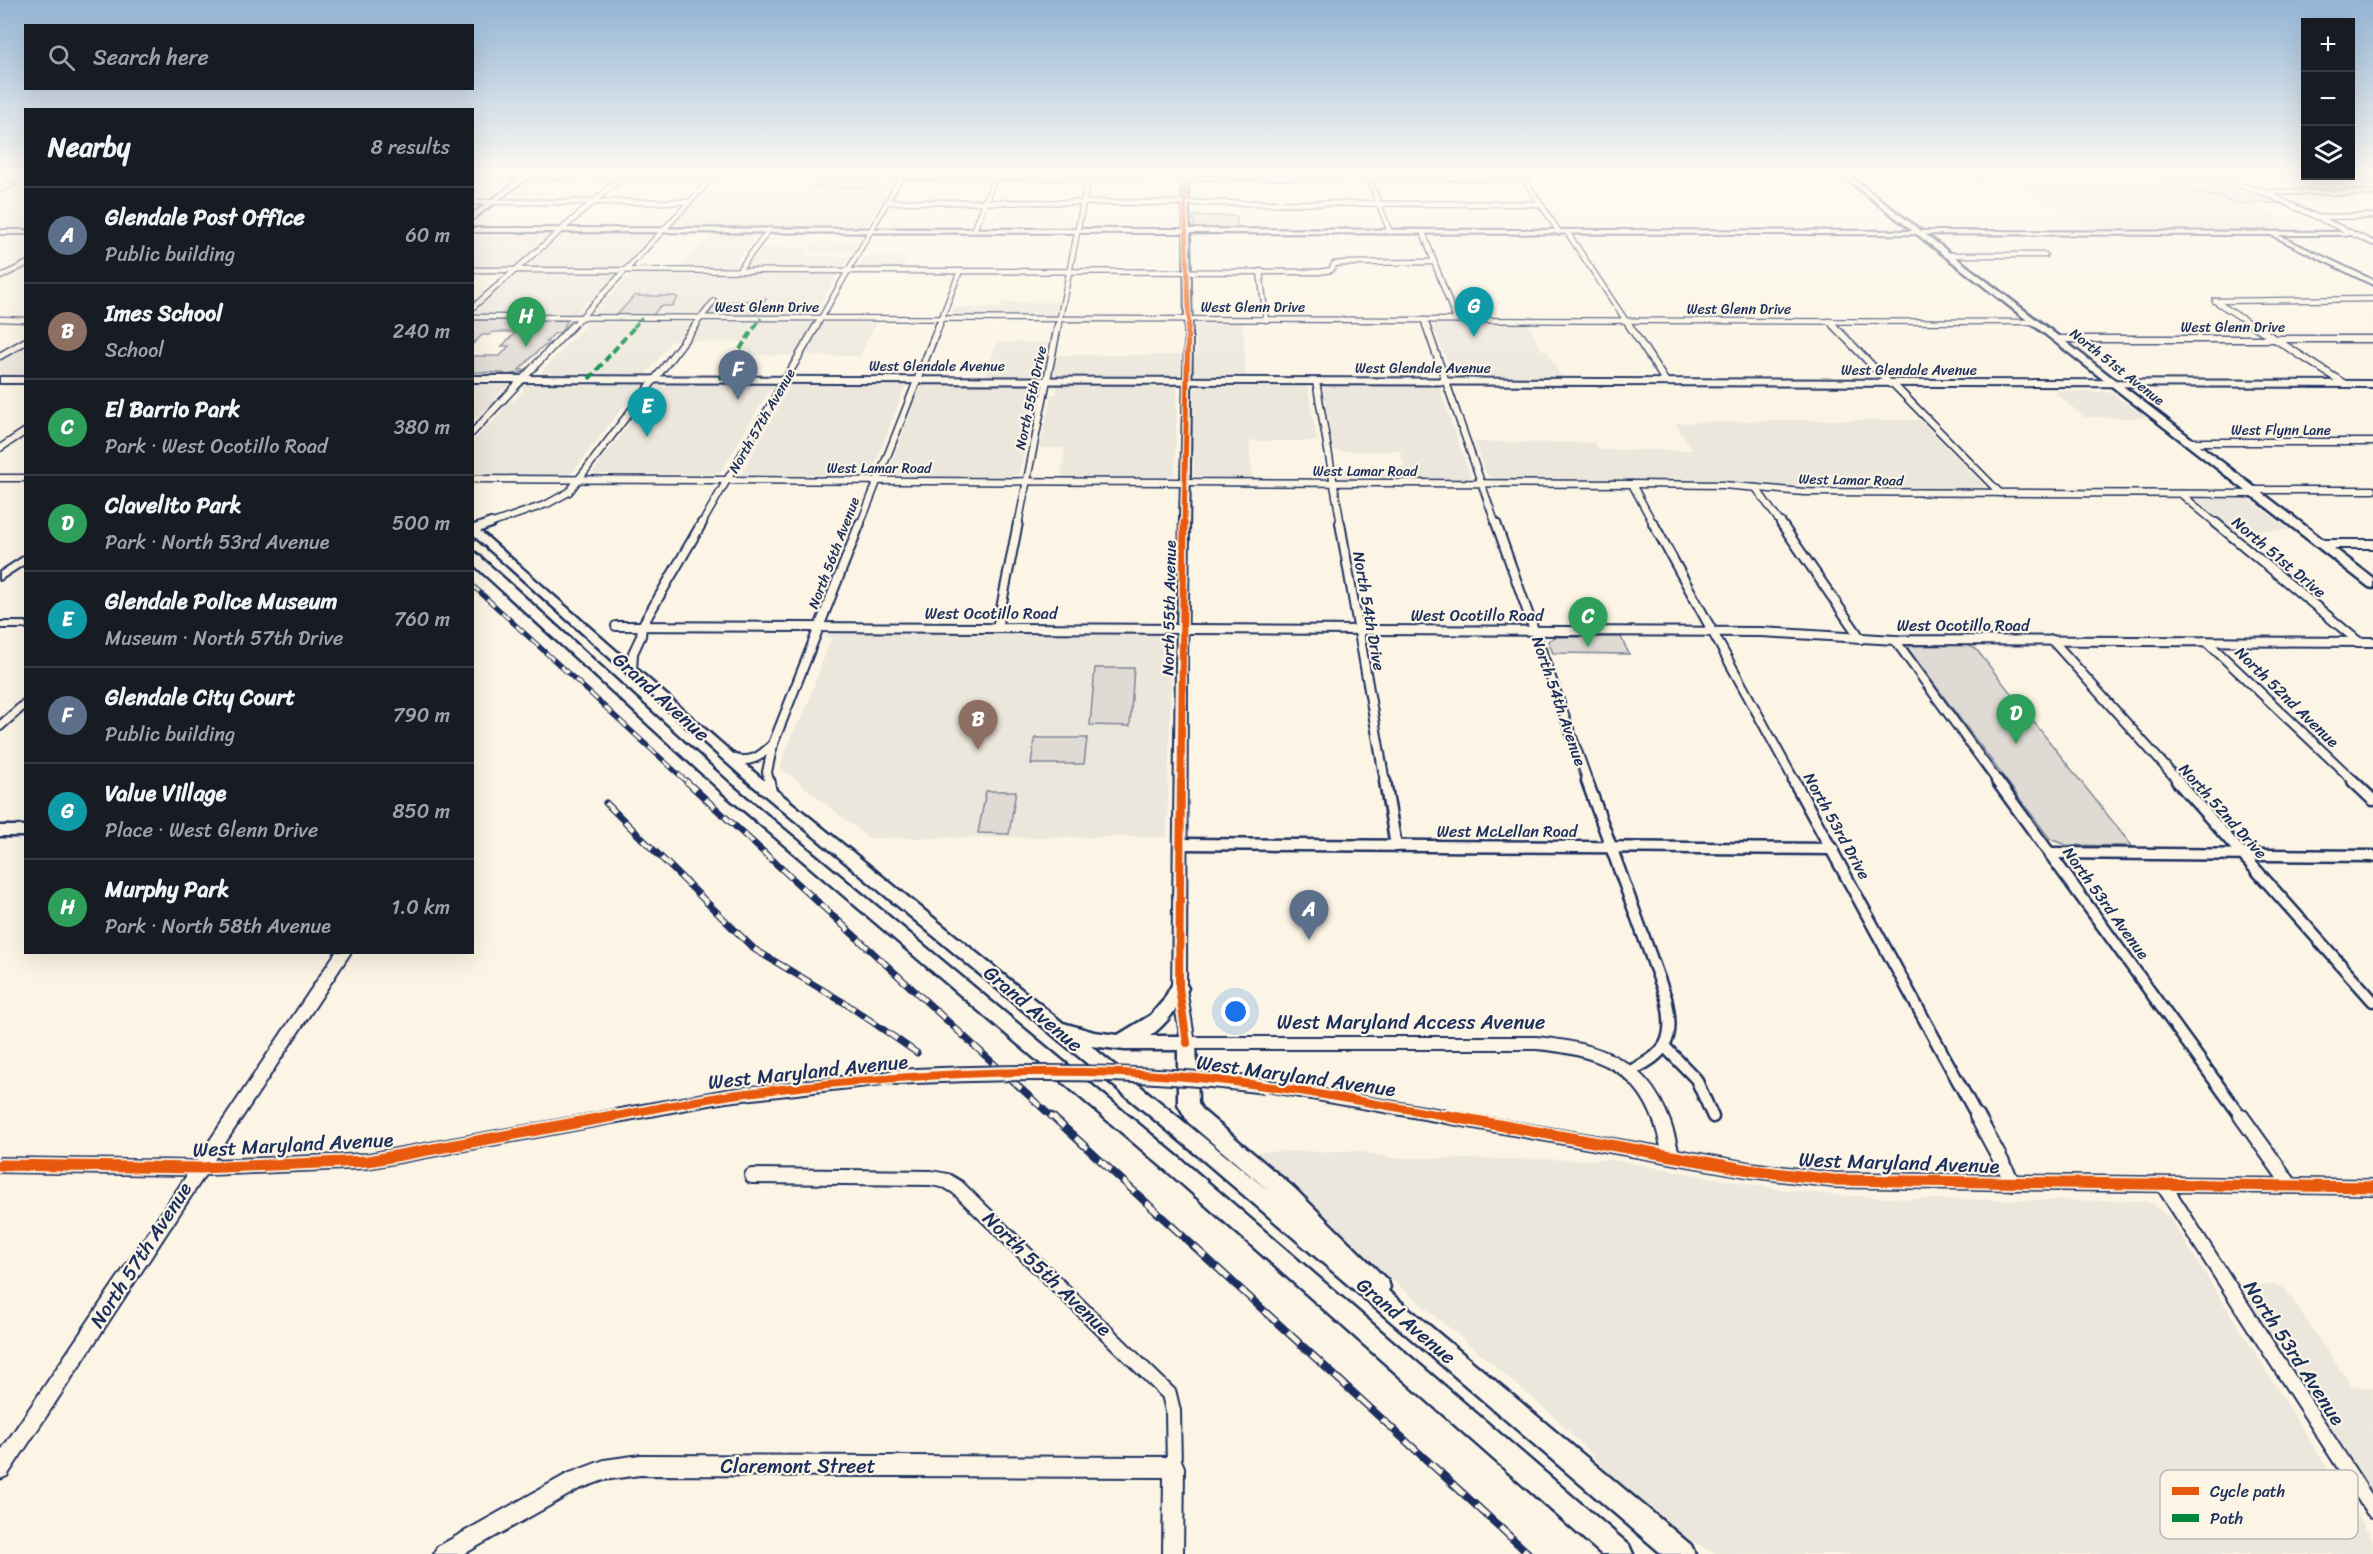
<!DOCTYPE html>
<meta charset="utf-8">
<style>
body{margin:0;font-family:Sriracha,sans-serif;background:#20242c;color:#f1f3f6}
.controls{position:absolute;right:18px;top:18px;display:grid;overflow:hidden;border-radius:0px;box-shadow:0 6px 24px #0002}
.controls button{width:54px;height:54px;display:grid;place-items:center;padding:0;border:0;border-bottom:2px solid #363941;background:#171b24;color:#f1f3f6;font:30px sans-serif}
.you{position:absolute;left:1236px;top:1012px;width:21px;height:21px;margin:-15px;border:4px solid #fff;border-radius:50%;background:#1a73e8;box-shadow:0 0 0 9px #1a73e833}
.badge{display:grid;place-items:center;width:39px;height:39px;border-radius:50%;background:#0b8043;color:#fff;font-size:20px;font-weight:700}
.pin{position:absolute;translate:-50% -50px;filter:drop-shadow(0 2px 3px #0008)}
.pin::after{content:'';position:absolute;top:32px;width:21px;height:18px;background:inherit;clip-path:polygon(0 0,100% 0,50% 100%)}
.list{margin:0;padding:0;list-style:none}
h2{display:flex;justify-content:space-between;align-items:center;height:78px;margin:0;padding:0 24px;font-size:26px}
h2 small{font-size:20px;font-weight:400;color:#9ea1a6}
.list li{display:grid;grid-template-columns:39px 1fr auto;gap:18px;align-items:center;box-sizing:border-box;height:96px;padding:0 24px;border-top:2px solid #363941}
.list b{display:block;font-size:22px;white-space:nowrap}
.list p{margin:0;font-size:20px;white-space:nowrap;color:#9ea1a6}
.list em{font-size:20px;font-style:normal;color:#9ea1a6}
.icon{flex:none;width:33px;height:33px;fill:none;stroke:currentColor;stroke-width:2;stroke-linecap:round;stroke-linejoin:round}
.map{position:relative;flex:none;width:2373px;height:1554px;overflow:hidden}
.search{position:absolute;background:#171b24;box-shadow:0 6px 24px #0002;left:24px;top:24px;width:450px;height:66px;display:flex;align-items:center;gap:15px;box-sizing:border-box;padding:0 21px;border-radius:0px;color:#9ea1a6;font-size:22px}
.panel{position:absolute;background:#171b24;box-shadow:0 6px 24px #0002;left:24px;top:108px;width:450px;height:846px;border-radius:0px}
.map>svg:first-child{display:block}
</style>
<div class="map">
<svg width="2373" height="1554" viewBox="0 0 2373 1554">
<rect width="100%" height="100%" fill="#fcf5e5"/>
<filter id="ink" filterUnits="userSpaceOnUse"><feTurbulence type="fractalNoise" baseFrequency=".0167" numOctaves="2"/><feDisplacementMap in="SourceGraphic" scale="12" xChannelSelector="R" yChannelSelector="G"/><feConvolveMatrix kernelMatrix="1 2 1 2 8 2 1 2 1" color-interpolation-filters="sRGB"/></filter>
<g filter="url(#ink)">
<g fill="#ece7dc">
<path d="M816,174H898L865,228L672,227L705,192L802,191Z"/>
<path d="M2001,174H2155L2198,194L2221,197L2234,203H2248L2305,231H2094Z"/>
<path d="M521,188H560L546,200L508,199Z"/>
<path d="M656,231L659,232L653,235L625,264L629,265L625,268L522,267L531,263L563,234H560L561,232Z"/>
<path d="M472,232H553L514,267L473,268Z"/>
<path d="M713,232H759L763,233L757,235L734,264H739L737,267L681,268Z"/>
<path d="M814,242H857L852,252H808L805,256L849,257L844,265L845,266L841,269L745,267L763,247H811Z"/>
<path d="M864,257H907L901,269L853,268L860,265Z"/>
<path d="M520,272H621L597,294L599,295L593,301L586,302L579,310L584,311L579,314H473L472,311L480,310L485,305H478Z"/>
<path d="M806,272L810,274L839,273L812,316L592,315L625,279L635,273Z"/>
<path d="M1002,302H1058L1055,315L1049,317L949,315L952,308H1000Z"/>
<path d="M588,321L876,323L860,356L739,355L747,342L672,341L645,376H538Z"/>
<path d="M1195,323H1243L1246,376L1054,375L1058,355H1196Z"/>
<path d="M1439,323H1528L1542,350H1547L1561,377L1453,376L1433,326Z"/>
<path d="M996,342H1049L1042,374L1032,376H986Z"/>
<path d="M23,345H25V375H0V359Z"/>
<path d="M473,382H509L513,384L509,388L502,390L494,399H499L489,410L482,411L473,421Z"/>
<path d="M533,382H640L646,385L642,389L635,391L572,473L564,475H473L472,443L503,410L496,411L506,402L515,400L525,388H519L522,385Z"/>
<path d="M673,382H766L775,383L778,386L776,389L769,391L721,472L717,474H594L593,472L655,389L653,388L655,385Z"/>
<path d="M796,382L906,384L871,475H741L788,389L786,388L789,384Z"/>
<path d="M983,383L1033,384L1038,387L1019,474L1008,477L887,475L920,386L926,383Z"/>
<path d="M1058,384H1166L1177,387L1175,475L1169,477H1063L1062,471L1065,448H1040L1051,397L1049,395L1056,394L1057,387L1051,388V385Z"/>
<path d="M1205,385H1305L1308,388L1317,441H1249L1252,478L1194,476L1193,427L1195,389Z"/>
<path d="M1330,385L1439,387L1471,477L1465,479H1346L1339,476L1337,467H1405L1400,451H1334L1323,387Z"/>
<path d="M2053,391L2110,392L2147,418L2084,417Z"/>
<path d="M1806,420H1920L1985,486L1980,488H1804L1713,481L1495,479L1487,475L1475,442L1595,443L1599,450H1692L1675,423Z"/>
<path d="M2199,498L2249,499L2290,530H2231L2197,501Z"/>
<path d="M835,633L1169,635L1172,639L1167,837L868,838L780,767L793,732L804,714L831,638L824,636Z"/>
<path d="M1356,1151L1393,1158L1613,1160L1771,1188L1836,1195L1908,1199L2143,1201L2153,1204L2170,1218L2373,1540V1554H1717L1684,1537L1615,1479L1554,1416L1315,1215L1248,1152Z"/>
<path d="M2236,1284L2283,1286L2352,1387H2373V1496Z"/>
</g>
<g fill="#dfdbd4" stroke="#7d8599" stroke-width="1.5">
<path d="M2155,174H2199L2259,193L2283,203H2234L2221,197L2198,194Z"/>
<path d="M821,179H877L872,187H815Z"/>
<path d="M1193,216H1236L1238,230H1195Z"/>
<path d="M634,296H675L678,298L672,306H660L653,315H617Z"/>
<path d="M766,299L754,316L713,317L708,314L716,303Z"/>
<path d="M473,320H564L567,322L561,332L554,334L546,342L552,343L541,348L519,370H525L524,372L507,375L503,373L473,372V356H500L509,346H502L516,332H493L489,335H482L473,344Z"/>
<path d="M1555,637H1621L1629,654L1553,653L1548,641Z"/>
<path d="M1967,645L1976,649L2132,846L2066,845L2050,839L1908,649L1910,646Z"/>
<path d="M1095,668H1134L1130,726L1090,725Z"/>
<path d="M1035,738H1087L1084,764H1031Z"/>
<path d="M986,791H1016L1009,834L978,833Z"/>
</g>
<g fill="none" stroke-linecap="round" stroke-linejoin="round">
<g stroke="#1b2f5e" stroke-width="7">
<g id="minor-far4">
<path d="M1367,174L1390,232"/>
<path d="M1521,174L1559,232"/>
<path d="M1971,174L1978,178"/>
<path d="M2204,174L2263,192L2373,243"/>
<path d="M2351,174L2373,183"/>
<path d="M472,177H714"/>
<path d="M901,177L1523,178"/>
<path d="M0,190L13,184"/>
<path d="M2268,192L2373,193"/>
<path d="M472,202H690"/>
<path d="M887,202L1540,204"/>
<path d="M2322,217L2373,216"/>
<path d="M974,231L996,174"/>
<path d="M1423,232L1456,320"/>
<path d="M1567,232L1630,327"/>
<path d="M1947,255H2045"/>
<path d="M472,270L1319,272L1331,270L1334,264L1345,263L1434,262"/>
<path d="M739,270L769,230"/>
<path d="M1260,271L1266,320"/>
<path d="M0,277L26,264"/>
<path d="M2215,301L2373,299"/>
<path d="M2215,301L2255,327"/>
<path d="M472,308L624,175"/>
<path d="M472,317L2033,322"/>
<path d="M0,319L26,320"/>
<path d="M1424,320L1426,327"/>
<path d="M1829,321L1835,327"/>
<path d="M572,327L716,174"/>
<path d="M694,327L714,301"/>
<path d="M816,327L903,174"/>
<path d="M938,327L960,271"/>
<path d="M1058,327L1089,174"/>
</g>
</g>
<g stroke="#1b2f5e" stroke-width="9">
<g id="minor-far3">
<path d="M1426,325L1496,525"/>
<path d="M1629,325L1666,382"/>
<path d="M1833,325L1890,384"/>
<path d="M2253,325L2345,384"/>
<path d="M2057,339H2373"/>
<path d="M0,356L26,341"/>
<path d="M1316,381L1341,525"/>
<path d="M1893,384L2000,493"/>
<path d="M472,433L573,325"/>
<path d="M2190,442H2373"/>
<path d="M0,448L26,431"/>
<path d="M0,478H26"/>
<path d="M472,479L1632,484L1723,485L1804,492L2257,494"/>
<path d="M1632,484L1654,525"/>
<path d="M1756,488L1782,525"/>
<path d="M2251,490H2373"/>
<path d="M2181,494L2218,525"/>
<path d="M487,525L547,504L569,492L696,325"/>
<path d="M701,525L817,325"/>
<path d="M860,525L939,325"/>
<path d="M1018,525L1058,325"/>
</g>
</g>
<g stroke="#1b2f5e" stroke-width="12">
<g id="minor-far2">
<path d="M1340,523L1385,782"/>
<path d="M1496,523L1588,782"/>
<path d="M1653,523L1795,782"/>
<path d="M1781,523L1861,639"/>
<path d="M2216,523L2359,642"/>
<path d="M472,530L491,523"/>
<path d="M2321,544H2373"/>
<path d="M616,626L1761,632L1895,640L2373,642"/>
<path d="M997,628L1018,523"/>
<path d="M1895,640L1998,782"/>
<path d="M2052,640L2179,782"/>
<path d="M2206,641L2355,782"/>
<path d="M632,672L633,653L641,636L642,626L702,523"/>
<path d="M0,726L26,703"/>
<path d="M732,758C750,764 760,757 773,744"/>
<path d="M769,782L767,772L773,744L860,523"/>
</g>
</g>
<g stroke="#1b2f5e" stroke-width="15">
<g id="minor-far1">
<path d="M769,781L771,793"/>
<path d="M1385,781L1396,846"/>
<path d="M1587,781L1666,998C1675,1039 1668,1053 1630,1071"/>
<path d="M1794,781L1978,1118"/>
<path d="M1997,781L2242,1118"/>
<path d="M2177,781L2373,1001"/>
<path d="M2353,781L2373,800"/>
<path d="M0,831H26"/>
<path d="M1181,844L1833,849"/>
<path d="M2050,853L2373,856"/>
<path d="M1666,1048L1696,1079L1713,1117"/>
</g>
</g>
<g stroke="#1b2f5e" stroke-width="18">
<g id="minor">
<path d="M1977,1116L2013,1183"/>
<path d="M2241,1116L2291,1186"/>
<path d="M752,1176L931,1178L947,1181L957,1187L1169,1394L1173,1411L1174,1467"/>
<path d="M2164,1186L2373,1510"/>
</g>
</g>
<g stroke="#1b2f5e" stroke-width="4">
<g id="tertiary">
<path d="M1181,174H1187L1190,229L2354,232L2352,235H2278L2373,280V285L2271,235L1190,233L1192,339L1187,662L1186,988L1194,1037H1536C1615,1044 1661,1068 1678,1150L1750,1163L1833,1173L2373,1180V1194L1833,1187L1750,1177L1260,1090L1257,1086L1260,1082L1265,1080L1661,1147C1647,1075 1605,1055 1536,1049H1187L1182,1047L1172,988L1176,662L1185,339L1184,233L472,232V228L1184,229Z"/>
<rect x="0" y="230" width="26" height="4"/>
<rect x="0" y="622" width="26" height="6"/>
<path d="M336,952H351L214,1160L368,1154L726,1090L893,1071L898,1073L901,1077L898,1081L893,1083L726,1102L368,1168L205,1175L7,1476L0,1479V1452L187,1175L0,1172V1158L196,1161Z"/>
<path d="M640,1455L1174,1457L1181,1460L1184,1467L1183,1554H1163L1164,1477L640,1475L604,1480L579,1489L464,1554H434L437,1547L567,1474L604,1460Z"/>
</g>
</g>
<g stroke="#1b2f5e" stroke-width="4">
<g id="secondary">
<path d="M526,174H533L472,220V214Z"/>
<path d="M472,376L2373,381V387L472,382Z"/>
<rect x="0" y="377" width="26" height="6"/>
<path d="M26,555V563L0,580V572Z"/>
</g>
</g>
<g stroke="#1b2f5e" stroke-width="5">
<path id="primary" d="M1840,174H1847L2373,578V588L2369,587Z"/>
</g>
<g stroke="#1b2f5e" stroke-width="5">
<g id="trunk">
<path d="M472,524L755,773L1063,1023L1094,1032L1118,1035L1151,1015L1163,1001L1173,983L1179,981L1185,983L1188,988C1178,1007 1168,1023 1150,1036H1187L1194,1038L1196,1043L1198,1103L1202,1110L1294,1188L1387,1280L1390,1287L1388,1291L1691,1545L1695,1554H1662L1196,1154L745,779L472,534ZM1091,1046L1125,1050H1178V1104L1188,1122L1270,1192Z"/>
<path d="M472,553H476L731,785L1189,1166L1629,1545L1633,1554H1601L1175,1178L721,791L472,563Z"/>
</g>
</g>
<use href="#minor-far4" stroke="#fcf5e5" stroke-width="4.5"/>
<use href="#minor-far3" stroke="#fcf5e5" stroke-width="6"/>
<use href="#minor-far2" stroke="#fcf5e5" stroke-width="8"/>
<use href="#minor-far1" stroke="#fcf5e5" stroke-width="10"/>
<use href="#minor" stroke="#fcf5e5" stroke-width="14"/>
<use href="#tertiary" fill="#fcf5e5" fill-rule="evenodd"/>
<use href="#secondary" fill="#fcf5e5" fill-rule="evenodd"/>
<use href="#primary" fill="#fcf5e5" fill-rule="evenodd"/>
<use href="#trunk" fill="#fcf5e5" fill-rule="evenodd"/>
<g stroke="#1b2f5e" stroke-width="5">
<path id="rail-far2" d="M472,585L687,782"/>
</g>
<g stroke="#1b2f5e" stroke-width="7">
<g id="rail-far1">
<path d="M686,781L1053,1118"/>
<path d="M606,803L754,949L848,1005L917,1053"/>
</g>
</g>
<g stroke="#1b2f5e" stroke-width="8">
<path id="rail" d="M1052,1116L1529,1554"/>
</g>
<use href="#rail-far2" stroke="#fcf5e5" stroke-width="3" stroke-dasharray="10" stroke-linecap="butt"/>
<use href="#rail-far1" stroke="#fcf5e5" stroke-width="4.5" stroke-dasharray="13" stroke-linecap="butt"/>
<use href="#rail" stroke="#fcf5e5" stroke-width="5" stroke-dasharray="16" stroke-linecap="butt"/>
<g stroke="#1b2f5e" stroke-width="18" stroke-linecap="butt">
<path id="tertiary-bridge" d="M893,1077C1018,1071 1141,1070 1265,1086"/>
</g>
<use href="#tertiary-bridge" stroke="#fcf5e5" stroke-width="14"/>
<g stroke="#00873e" stroke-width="3" stroke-dasharray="6 3" stroke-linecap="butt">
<path d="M634,327L642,318"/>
<path d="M755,327L761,318"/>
</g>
<g stroke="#00873e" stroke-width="4" stroke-dasharray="8 4" stroke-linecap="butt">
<path d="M589,379L636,325"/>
<path d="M720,379L756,325"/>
</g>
<g stroke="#fcf5e5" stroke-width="6">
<path id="cycleway-far4" d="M1184,174L1189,327"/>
</g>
<g stroke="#fcf5e5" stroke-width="8">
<path id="cycleway-far3" d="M1184,525L1188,325"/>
</g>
<g stroke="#fcf5e5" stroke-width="10">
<path id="cycleway-far2" d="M1181,782L1184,523"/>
</g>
<g stroke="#fcf5e5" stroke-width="12">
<g id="cycleway-far1">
<path d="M1181,781L1179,988L1187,1043"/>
<path d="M605,1118C650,1110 694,1100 739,1094C880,1076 1032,1065 1174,1076C1269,1083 1363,1102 1457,1118"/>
</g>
</g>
<g stroke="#fcf5e5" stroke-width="15">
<g id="cycleway">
<path d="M1448,1116L1750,1170L1833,1180L2373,1187"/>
<path d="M0,1165L199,1168L368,1161L613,1116"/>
</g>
</g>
<use href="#cycleway-far4" stroke="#e8590c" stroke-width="4"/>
<use href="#cycleway-far3" stroke="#e8590c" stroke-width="5"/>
<use href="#cycleway-far2" stroke="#e8590c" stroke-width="7"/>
<use href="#cycleway-far1" stroke="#e8590c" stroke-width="8"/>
<use href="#cycleway" stroke="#e8590c" stroke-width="11"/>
</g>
</g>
<linearGradient id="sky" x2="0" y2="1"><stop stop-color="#92b4d5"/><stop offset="0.44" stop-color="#fefaf3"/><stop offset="1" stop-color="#fefaf3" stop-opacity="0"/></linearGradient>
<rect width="2373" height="392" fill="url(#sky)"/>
<g text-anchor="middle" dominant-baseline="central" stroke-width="4.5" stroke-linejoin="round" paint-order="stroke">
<g font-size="14" fill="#1b2f5e" stroke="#fcf5e5">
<text x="767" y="307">West Glenn Drive</text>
<text x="1253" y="307">West Glenn Drive</text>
<text x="1739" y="309">West Glenn Drive</text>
<text x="2233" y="327">West Glenn Drive</text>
<text x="937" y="366">West Glendale Avenue</text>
<text transform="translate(2117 367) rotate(38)">North 51st Avenue</text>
<text x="1423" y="368">West Glendale Avenue</text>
<text x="1909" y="370">West Glendale Avenue</text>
<text transform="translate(1031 398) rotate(-78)">North 55th Drive</text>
<text transform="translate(762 421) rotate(-60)">North 57th Avenue</text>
<text x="2281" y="430">West Flynn Lane</text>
<text x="879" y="468">West Lamar Road</text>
<text x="1365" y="471">West Lamar Road</text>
<text transform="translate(1851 480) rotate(1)">West Lamar Road</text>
<text transform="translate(834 553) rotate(-69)">North 56th Avenue</text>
</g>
<g font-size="16" fill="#1b2f5e" stroke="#fcf5e5">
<text transform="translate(2279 557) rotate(40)">North 51st Drive</text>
<text transform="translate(1169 608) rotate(-89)">North 55th Avenue</text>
<text transform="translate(1369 611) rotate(80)">North 54th Drive</text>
<text x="991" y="613">West Ocotillo Road</text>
<text x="1477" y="615">West Ocotillo Road</text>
<text x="1963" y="625">West Ocotillo Road</text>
<text transform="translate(2287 697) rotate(44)">North 52nd Avenue</text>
<text transform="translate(1559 701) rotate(71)">North 54th Avenue</text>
<text transform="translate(2223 811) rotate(48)">North 52nd Drive</text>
<text transform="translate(1837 826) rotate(61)">North 53rd Drive</text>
<text x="1507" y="831">West McLellan Road</text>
<text transform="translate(2106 903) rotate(54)">North 53rd Avenue</text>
</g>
<g font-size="20" fill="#1b2f5e" stroke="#fcf5e5">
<text transform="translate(661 697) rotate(42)">Grand Avenue</text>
<text transform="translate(1033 1009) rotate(40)">Grand Avenue</text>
<text x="1411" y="1022">West Maryland Access Avenue</text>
<text transform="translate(808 1072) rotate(-6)">West Maryland Avenue</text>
<text transform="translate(1296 1076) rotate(8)">West Maryland Avenue</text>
<text transform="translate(293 1145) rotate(-3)">West Maryland Avenue</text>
<text transform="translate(1899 1163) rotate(2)">West Maryland Avenue</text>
<text transform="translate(141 1255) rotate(-57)">North 57th Avenue</text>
<text transform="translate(1047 1274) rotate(44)">North 55th Avenue</text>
<text transform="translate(1406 1321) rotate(40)">Grand Avenue</text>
<text transform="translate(2294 1353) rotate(57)">North 53rd Avenue</text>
<text x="798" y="1466">Claremont Street</text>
</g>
</g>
<rect x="2160" y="1470" width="198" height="69" rx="9" fill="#fcf5e5" stroke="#b8babc" stroke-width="1.5"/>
<rect x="2172" y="1487" width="27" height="8" fill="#e8590c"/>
<rect x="2172" y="1514" width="27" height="8" fill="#00873e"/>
<g font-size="16" fill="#1b2f5e">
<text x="2210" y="1497">Cycle path</text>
<text x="2210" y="1524">Path</text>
</g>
</svg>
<div class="controls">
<button>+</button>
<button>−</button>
<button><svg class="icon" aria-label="layers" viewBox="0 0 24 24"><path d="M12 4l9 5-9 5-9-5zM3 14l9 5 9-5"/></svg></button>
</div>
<div class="you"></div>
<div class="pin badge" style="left:1309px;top:940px;background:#5c6f8a">A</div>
<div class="pin badge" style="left:978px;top:750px;background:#8d6e63">B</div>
<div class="pin badge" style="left:1588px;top:647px;background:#2e9e5b">C</div>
<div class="pin badge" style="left:2016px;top:744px;background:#2e9e5b">D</div>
<div class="pin badge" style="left:647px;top:437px;background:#0f9aa8">E</div>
<div class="pin badge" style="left:738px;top:400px;background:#5c6f8a">F</div>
<div class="pin badge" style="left:1474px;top:337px;background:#0f9aa8">G</div>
<div class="pin badge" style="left:526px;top:347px;background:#2e9e5b">H</div>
<div class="search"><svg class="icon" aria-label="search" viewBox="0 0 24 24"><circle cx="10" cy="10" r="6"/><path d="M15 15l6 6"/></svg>Search here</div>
<section class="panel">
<h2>Nearby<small>8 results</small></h2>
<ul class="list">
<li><span class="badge" style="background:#5c6f8a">A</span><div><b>Glendale Post Office</b><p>Public building</p></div><em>60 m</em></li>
<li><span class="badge" style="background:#8d6e63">B</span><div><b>Imes School</b><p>School</p></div><em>240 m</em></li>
<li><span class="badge" style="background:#2e9e5b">C</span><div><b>El Barrio Park</b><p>Park · West Ocotillo Road</p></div><em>380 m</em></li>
<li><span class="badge" style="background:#2e9e5b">D</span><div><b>Clavelito Park</b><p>Park · North 53rd Avenue</p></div><em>500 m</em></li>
<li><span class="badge" style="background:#0f9aa8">E</span><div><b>Glendale Police Museum</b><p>Museum · North 57th Drive</p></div><em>760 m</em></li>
<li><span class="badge" style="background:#5c6f8a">F</span><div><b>Glendale City Court</b><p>Public building</p></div><em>790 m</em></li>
<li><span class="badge" style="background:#0f9aa8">G</span><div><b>Value Village</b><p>Place · West Glenn Drive</p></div><em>850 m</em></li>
<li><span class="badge" style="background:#2e9e5b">H</span><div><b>Murphy Park</b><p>Park · North 58th Avenue</p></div><em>1.0 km</em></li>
</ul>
</section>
</div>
